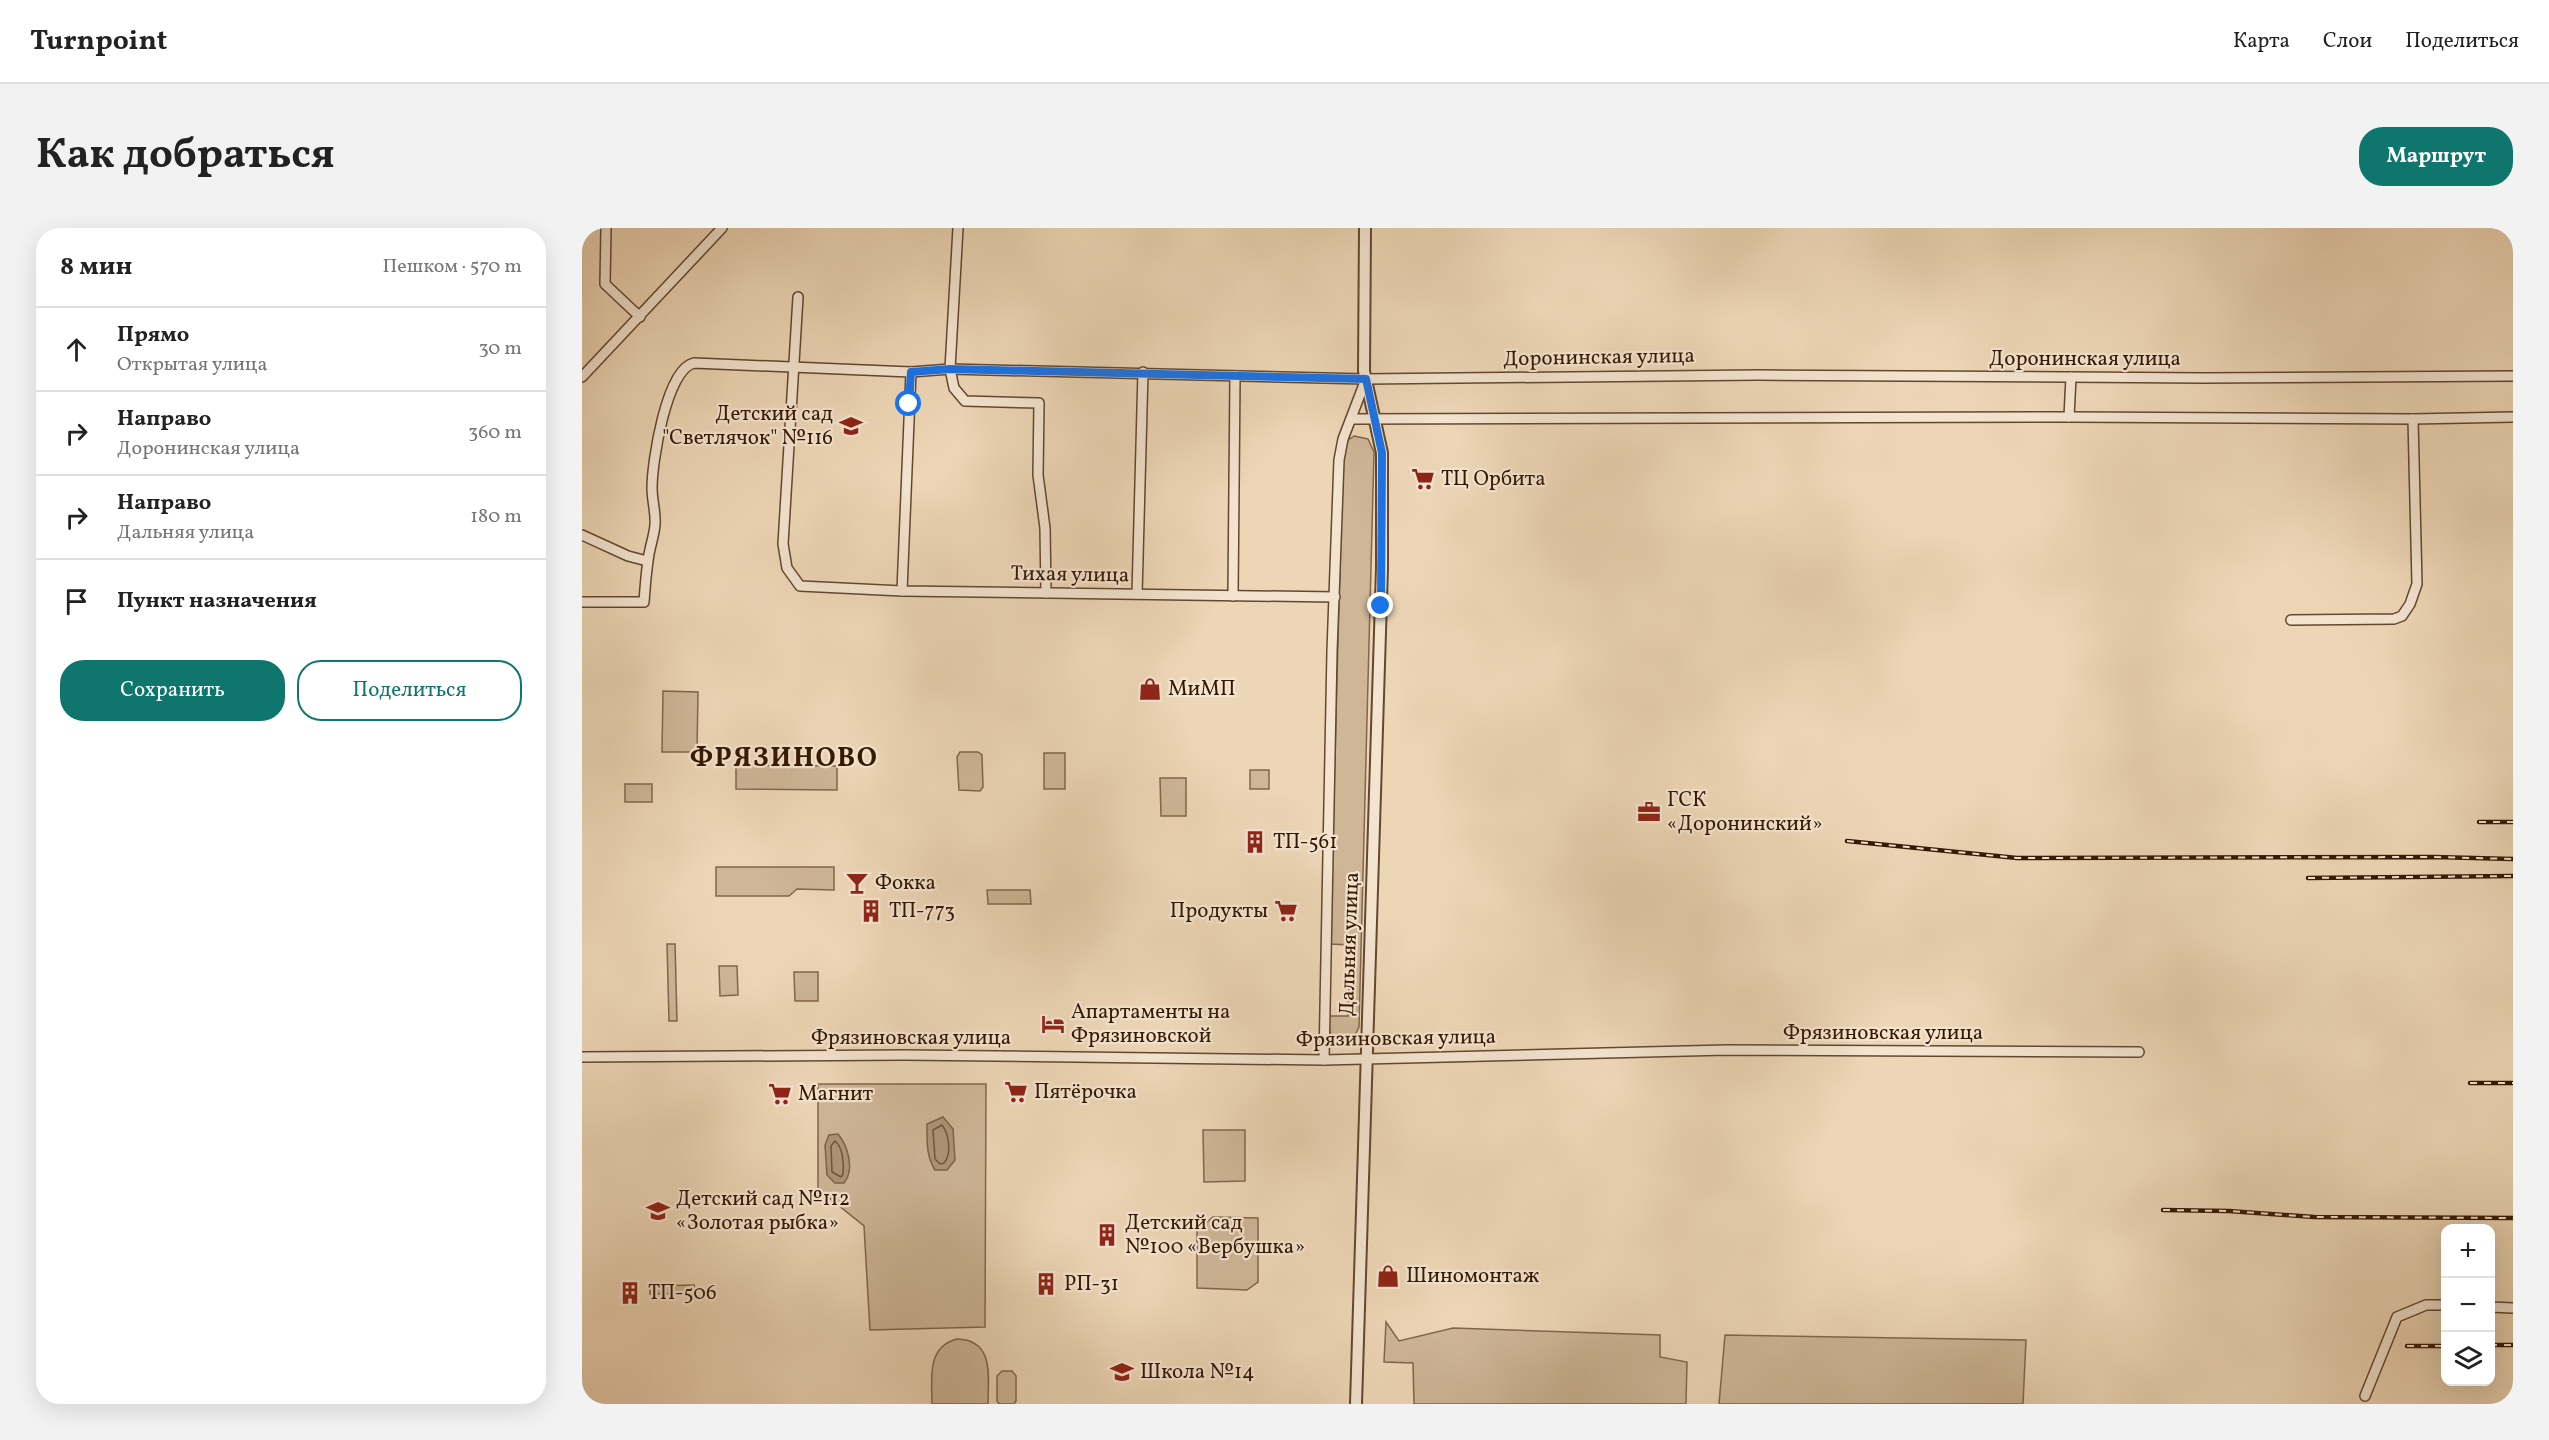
<!DOCTYPE html>
<html lang="ru">
<meta charset="utf-8">
<style>
body{margin:0;font-family:Vollkorn,serif;background:#f2f2f2;color:#222}
.controls{position:absolute;right:18px;bottom:18px;display:grid;overflow:hidden;border-radius:12px;box-shadow:0 6px 24px #0002}
.controls button{width:54px;height:54px;display:grid;place-items:center;padding:0;border:0;border-bottom:2px solid #e0e0e0;background:#fff;color:#222;font:30px sans-serif}
.stop{position:absolute;width:18px;height:18px;margin:-14px;border:4px solid #1a73e8;border-radius:50%;background:#fff}
.stop.end{background:#1a73e8;border-color:#fff;box-shadow:0 2px 6px #0008}
.list{margin:0;padding:0;list-style:none}
h2{display:flex;justify-content:space-between;align-items:center;height:78px;margin:0;padding:0 24px;font-size:26px}
h2 small{font-size:20px;font-weight:400;color:#767676}
.list li{display:grid;grid-template-columns:39px 1fr auto;gap:18px;align-items:center;box-sizing:border-box;height:84px;padding:0 24px;border-top:2px solid #e0e0e0}
.list b{display:block;font-size:22px;white-space:nowrap}
.list p{margin:0;font-size:20px;white-space:nowrap;color:#767676}
.list em{font-size:20px;font-style:normal;color:#767676}
.actions{display:flex;gap:12px;padding:18px 24px}
.actions a{flex:1;padding:14px 0;border:2px solid #0f766e;border-radius:24px;text-align:center;font-size:21px;color:#0f766e}
.actions .main{background:#0f766e;color:#fff}
.icon{flex:none;width:33px;height:33px;fill:none;stroke:currentColor;stroke-width:2;stroke-linecap:round;stroke-linejoin:round}
.map{position:relative;flex:none;width:1931px;height:1176px;overflow:hidden;border-radius:24px}
header{display:flex;align-items:center;gap:36px;box-sizing:border-box;height:84px;padding:0 30px;background:#fff;border-bottom:2px solid #e0e0e0}
header strong{font-size:28px}
nav{display:flex;gap:33px;margin-inline-start:auto;font-size:21px}
.intro{display:flex;align-items:center;justify-content:space-between;box-sizing:border-box;height:144px;padding:0 36px}
h1{margin:0;font-size:42px}
.button{padding:15px 27px;border-radius:24px;background:#0f766e;color:#fff;font-size:21px;font-weight:700}
main{display:flex;gap:36px;padding:0 36px}
aside{flex:1;background:#fff;border-radius:24px;box-shadow:0 6px 24px #0002}
.map>svg:first-child{display:block}
</style>
<header>
<strong>Turnpoint</strong>
<nav><a>Карта</a><a>Слои</a><a>Поделиться</a></nav>
</header>
<div class="intro"><h1>Как добраться</h1><a class="button">Маршрут</a></div>
<main>
<aside>
<h2>8 мин<small>Пешком · 570 m</small></h2>
<ul class="list">
<li><svg class="icon" aria-label="ahead" viewBox="0 0 24 24"><path d="M12 20V5M6 11l6-6 6 6"/></svg><div><b>Прямо</b><p>Открытая улица</p></div><em>30 m</em></li>
<li><svg class="icon" aria-label="right" viewBox="0 0 24 24"><path d="M7 20v-9h11M14 6l5 5-5 5"/></svg><div><b>Направо</b><p>Доронинская улица</p></div><em>360 m</em></li>
<li><svg class="icon" aria-label="right" viewBox="0 0 24 24"><path d="M7 20v-9h11M14 6l5 5-5 5"/></svg><div><b>Направо</b><p>Дальняя улица</p></div><em>180 m</em></li>
<li><svg class="icon" aria-label="arrive" viewBox="0 0 24 24"><path d="M6 21V4h12l-3 4 3 4H6"/></svg><div><b>Пункт назначения</b></div></li>
</ul>
<div class="actions"><a class="main">Сохранить</a><a>Поделиться</a></div>
</aside>
<div class="map">
<svg width="1931" height="1176" viewBox="0 0 1931 1176">
<rect width="100%" height="100%" fill="#edd6b6"/>
<filter id="stains"><feTurbulence type="fractalNoise" baseFrequency=".00333" numOctaves="4"/><feColorMatrix values="0 0 0 0 .2 0 0 0 0 .09 0 0 0 0 .02 0 0 0 .5 -.17"/></filter>
<radialGradient id="worn" r=".72"><stop offset=".6" stop-color="#630" stop-opacity="0"/><stop offset="1" stop-color="#630" stop-opacity=".3"/></radialGradient>
<g fill="#ceb697" stroke="#82664c" stroke-width="1.5">
<path d="M772,208L786,211L792,224L777,799L772,809L762,814L749,809L745,788H766L768,717L748,716L761,223L765,213Z"/>
<path d="M81,463L116,464L115,524H80Z"/>
<path d="M378,524H396L400,527L401,559L398,563L377,562L375,529Z"/>
<rect x="462" y="525" width="21" height="36"/>
<path d="M154,537L255,538V562L154,561Z"/>
<rect x="668" y="542" width="19" height="19"/>
<path d="M578,550H604V588H579Z"/>
<rect x="43" y="556" width="27" height="18"/>
<path d="M134,639H252V662L215,661L207,668H134Z"/>
<path d="M405,662H448L449,676H406Z"/>
<path d="M85,716H93L95,793H87Z"/>
<path d="M137,738H155L156,767L138,768Z"/>
<path d="M212,744H236V773H213Z"/>
<path d="M236,856H404L403,1099L288,1102L282,998L236,961Z"/>
<path d="M621,902H663V953L622,954Z"/>
<path d="M631,989L676,990V1054L665,1062L615,1060V1002Z"/>
<path d="M112,1057L113,1065L68,1066V1058Z"/>
<path d="M804,1094L817,1113L871,1100L1078,1107V1129L1105,1134L1104,1176H832L831,1135L802,1134Z"/>
<path d="M1143,1107L1444,1112L1441,1176H1137Z"/>
<path d="M375,1111C413,1112 406,1149 406,1176H350C350,1151 344,1119 375,1111Z"/>
<path d="M420,1143H430L434,1148V1173L432,1176H417L415,1173V1148Z"/>
</g>
<g fill="#ae9578" stroke="#7e6348" stroke-width="1.5">
<path d="M361,889L371,901L373,932L365,942H353C344,928 345,913 345,896Z"/>
<path d="M256,906C266,918 273,942 262,955H253L245,947L243,917L247,907Z"/>
</g>
<g fill="none" stroke-linecap="round" stroke-linejoin="round">
<g stroke="#72563c" stroke-width="1.5">
<path d="M360,897C367,906 370,926 362,935L358,936L353,931L351,902Z"/>
<path d="M253,913C261,919 262,936 261,946L259,949L250,944L249,918Z"/>
</g>
<g stroke="#63472e" stroke-width="12">
<g id="minor">
<path d="M24,0L23,56L58,89"/>
<path d="M376,0L368,141L372,160L383,173L457,175L456,247L463,300L464,365"/>
<path d="M216,69L201,316L205,340L218,358L320,363L753,369"/>
<path d="M0,149L140,0"/>
<path d="M1487,189L1489,149"/>
<path d="M769,191L1487,189L1831,191L1835,356L1828,376L1820,388L1812,391L1709,392"/>
<path d="M1831,191L1931,189"/>
<path d="M0,307L46,328L65,333"/>
<path d="M320,363L329,144"/>
<path d="M555,366L561,144"/>
<path d="M651,368L653,148"/>
<path d="M0,374H62C63,360 64,346 66,333C67,321 72,309 73,297C74,284 70,273 70,260C70,235 84,141 112,135L329,144L368,141L784,151L1177,147L1622,150L1931,148"/>
<path d="M0,829L322,827L742,832L1145,822L1557,824"/>
<path d="M742,832L750,423L757,232L761,211L784,151"/>
<path d="M1908,1079L1931,1080"/>
<path d="M1783,1168L1815,1089L1844,1077H1864"/>
</g>
</g>
<g stroke="#63472e" stroke-width="14">
<path id="tertiary" d="M774,1176L800,340V225L782,143L783,0"/>
</g>
<use href="#minor" stroke="#f3e4d0" stroke-width="9"/>
<use href="#tertiary" stroke="#f3e4d0" stroke-width="10"/>
<g stroke="#351700" stroke-width="4.5">
<g id="rail">
<path d="M1897,594H1931"/>
<path d="M1265,613L1435,630L1852,629L1931,631"/>
<path d="M1726,650L1931,648"/>
<path d="M1888,855H1931"/>
<path d="M1581,982L1647,983L1732,989L1931,990"/>
<path d="M1908,1117H1931"/>
<path d="M1825,1118H1864"/>
</g>
</g>
<use href="#rail" stroke="#f3e4d0" stroke-width="2" stroke-dasharray="7" stroke-linecap="butt"/>
</g>
<g fill="none" stroke-linecap="round" stroke-linejoin="round">
<path stroke="#1a73e8" stroke-width="8" d="M327,176L329,144L368,141L784,151L800,225L799,378"/>
</g>
<defs>
<g id="school-bare" transform="scale(1.8)"><path d="M0-5L7-2L0 1L-7-2ZM-4 1L0 2.5L4 1V4Q0 6-4 4Z" fill="#8f2418" stroke="#f3e4d0" stroke-width="2.5" paint-order="stroke"/></g>
<g id="supermarket-bare" transform="scale(1.8)"><path d="M-6-5.5h2.5l.6 2H6L4.5 2H-2.5L-4.4-4H-6ZM-1.5 3.2a1.3 1.3 0 1 0 .1 0ZM3 3.2a1.3 1.3 0 1 0 .1 0Z" fill="#8f2418" stroke="#f3e4d0" stroke-width="2.5" paint-order="stroke"/></g>
<g id="shop-bare" transform="scale(1.8)"><path d="M-5-2.5h2.3a2.7 3.5 0 0 1 5.4 0H5L5.5 6h-11ZM-1.5-2.5h3a1.5 2.3 0 0 0-3 0Z" fill="#8f2418" stroke="#f3e4d0" stroke-width="2.5" paint-order="stroke"/></g>
<g id="office-bare" transform="scale(1.8)"><path d="M-6-3h4V-5.5h4V-3h4V5H-6ZM-1-4.5V-3h2v-1.5ZM-6 0V1H6V0Z" fill="#8f2418" stroke="#f3e4d0" stroke-width="2.5" paint-order="stroke"/></g>
<g id="building-bare" transform="scale(1.8)"><path d="M-4-6H4V6H1V3H-1V6H-4ZM-2.5-4.3h1.7v1.8h-1.7ZM.8-4.3h1.7v1.8H.8ZM-2.5-1h1.7V.8h-1.7ZM.8-1h1.7V.8H.8Z" fill="#8f2418" stroke="#f3e4d0" stroke-width="2.5" paint-order="stroke"/></g>
<g id="bar-bare" transform="scale(1.8)"><path d="M-6-5H6L.8 .8V4.5H3.5V6h-7V4.5H-.8V.8Z" fill="#8f2418" stroke="#f3e4d0" stroke-width="2.5" paint-order="stroke"/></g>
<g id="hotel-bare" transform="scale(1.8)"><path d="M-6-4.5h1.5V1H6V5H4.5V3h-9V5H-6ZM-4 0a1.8 1.8 0 1 1 3.6 0ZM.5 0V-2.5h3Q6-2.5 6 0Z" fill="#8f2418" stroke="#f3e4d0" stroke-width="2.5" paint-order="stroke"/></g>
</defs>
<g fill-rule="evenodd">
<use href="#school-bare" x="269" y="198"/>
<use href="#supermarket-bare" x="841" y="251"/>
<use href="#shop-bare" x="568" y="461"/>
<use href="#office-bare" x="1067" y="584"/>
<use href="#building-bare" x="673" y="614"/>
<use href="#bar-bare" x="275" y="655"/>
<use href="#building-bare" x="289" y="683"/>
<use href="#supermarket-bare" x="704" y="683"/>
<use href="#hotel-bare" x="471" y="796"/>
<use href="#supermarket-bare" x="434" y="864"/>
<use href="#supermarket-bare" x="198" y="866"/>
<use href="#school-bare" x="76" y="983"/>
<use href="#building-bare" x="525" y="1007"/>
<use href="#shop-bare" x="806" y="1048"/>
<use href="#building-bare" x="464" y="1056"/>
<use href="#building-bare" x="48" y="1065"/>
<use href="#school-bare" x="540" y="1144"/>
</g>
<g text-anchor="middle" dominant-baseline="central" stroke-width="4.5" stroke-linejoin="round" paint-order="stroke">
<g font-size="21" fill="#351700" stroke="#f3e4d0">
<text transform="translate(1017 130) rotate(-1)">Доронинская улица</text>
<text x="1503" y="131">Доронинская улица</text>
<text transform="translate(488 347) rotate(1)">Тихая улица</text>
<text transform="translate(768 716) rotate(-88)">Дальняя улица</text>
<text x="1301" y="805">Фрязиновская улица</text>
<text x="329" y="810">Фрязиновская улица</text>
<text transform="translate(814 811) rotate(-1)">Фрязиновская улица</text>
</g>
<g font-size="21" fill="#351700" stroke="#f3e4d0" text-anchor="start">
<text x="251" y="186" text-anchor="end">Детский сад<tspan x="251" dy="24">"Светлячок" №116</tspan></text>
<text x="859" y="251">ТЦ Орбита</text>
<text x="586" y="461">МиМП</text>
<text x="1085" y="572">ГСК<tspan x="1085" dy="24">«Доронинский»</tspan></text>
<text x="691" y="614">ТП-561</text>
<text x="293" y="655">Фокка</text>
<text x="307" y="683">ТП-773</text>
<text x="686" y="683" text-anchor="end">Продукты</text>
<text x="489" y="784">Апартаменты на<tspan x="489" dy="24">Фрязиновской</tspan></text>
<text x="452" y="864">Пятёрочка</text>
<text x="216" y="866">Магнит</text>
<text x="94" y="971">Детский сад №112<tspan x="94" dy="24">«Золотая рыбка»</tspan></text>
<text x="543" y="995">Детский сад<tspan x="543" dy="24">№100 «Вербушка»</tspan></text>
<text x="824" y="1048">Шиномонтаж</text>
<text x="482" y="1056">РП-31</text>
<text x="66" y="1065">ТП-506</text>
<text x="558" y="1144">Школа №14</text>
</g>
<g font-size="27" font-weight="bold" letter-spacing="1.5" fill="#351700" stroke="#f3e4d0">
<text x="202" y="531">ФРЯЗИНОВО</text>
</g>
</g>
<rect width="100%" height="100%" filter="url(#stains)"/>
<rect width="100%" height="100%" fill="url(#worn)"/>
</svg>
<div class="controls">
<button>+</button>
<button>−</button>
<button><svg class="icon" aria-label="layers" viewBox="0 0 24 24"><path d="M12 4l9 5-9 5-9-5zM3 14l9 5 9-5"/></svg></button>
</div>
<div class="stop" style="left:327px;top:176px"></div>
<div class="stop end" style="left:799px;top:378px"></div>
</div>
</main>
